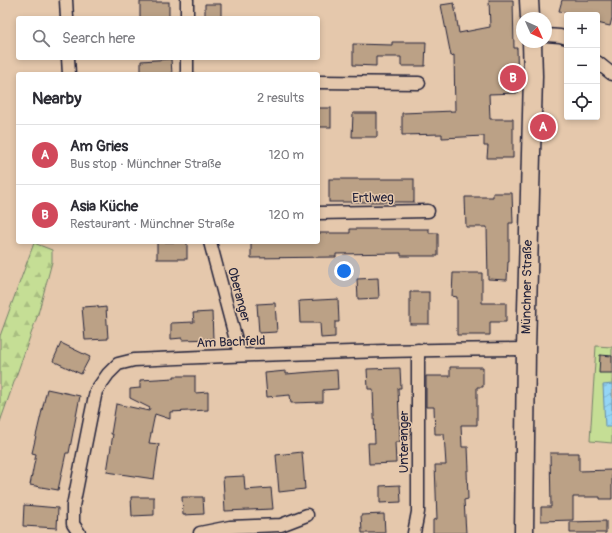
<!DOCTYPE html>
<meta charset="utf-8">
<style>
body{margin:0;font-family:Pangolin,sans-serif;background:#f7f7f7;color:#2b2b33}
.controls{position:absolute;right:12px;top:12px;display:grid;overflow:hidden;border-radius:4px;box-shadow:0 2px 6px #0003}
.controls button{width:36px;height:36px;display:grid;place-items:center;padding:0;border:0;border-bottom:1px solid #e1e1e2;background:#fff;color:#2b2b33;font:20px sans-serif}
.compass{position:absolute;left:516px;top:12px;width:36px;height:36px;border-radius:50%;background:#fff;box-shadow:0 2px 6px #0003;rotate:135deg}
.you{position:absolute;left:344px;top:271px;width:14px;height:14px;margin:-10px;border:3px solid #fff;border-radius:50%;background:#1a73e8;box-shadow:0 0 0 6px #1a73e833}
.badge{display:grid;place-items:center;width:26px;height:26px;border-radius:50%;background:#d1495b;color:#fff;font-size:13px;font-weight:700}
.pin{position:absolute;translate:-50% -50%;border:2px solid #fff;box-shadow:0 1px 4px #0006}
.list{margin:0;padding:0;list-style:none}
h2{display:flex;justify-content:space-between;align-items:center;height:52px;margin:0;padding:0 16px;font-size:17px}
h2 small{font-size:13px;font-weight:400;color:#7c7c81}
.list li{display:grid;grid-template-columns:26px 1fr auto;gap:12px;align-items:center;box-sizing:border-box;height:60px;padding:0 16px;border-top:1px solid #e1e1e2}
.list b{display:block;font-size:15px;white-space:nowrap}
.list p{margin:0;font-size:13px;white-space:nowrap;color:#7c7c81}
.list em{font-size:13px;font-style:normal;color:#7c7c81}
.icon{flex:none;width:22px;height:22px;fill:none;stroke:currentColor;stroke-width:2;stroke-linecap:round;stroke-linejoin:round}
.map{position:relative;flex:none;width:612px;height:533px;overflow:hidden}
.search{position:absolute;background:#fff;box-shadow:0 2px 6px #0003;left:16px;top:16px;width:304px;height:44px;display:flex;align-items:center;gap:10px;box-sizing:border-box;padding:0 14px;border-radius:4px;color:#7c7c81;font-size:15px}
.panel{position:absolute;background:#fff;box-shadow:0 2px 6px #0003;left:16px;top:72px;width:304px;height:172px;border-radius:4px}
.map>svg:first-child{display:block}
</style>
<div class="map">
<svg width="612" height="533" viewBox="0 0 612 533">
<defs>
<pattern id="forest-firs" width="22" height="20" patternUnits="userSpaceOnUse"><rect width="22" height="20" fill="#c5de95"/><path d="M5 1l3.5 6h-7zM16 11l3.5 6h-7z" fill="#a9be81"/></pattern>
<pattern id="water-waves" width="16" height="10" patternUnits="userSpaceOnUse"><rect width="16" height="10" fill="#94d5f5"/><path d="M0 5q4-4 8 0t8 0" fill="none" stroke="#7fb7d3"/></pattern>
</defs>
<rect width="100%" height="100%" fill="#e5c8ac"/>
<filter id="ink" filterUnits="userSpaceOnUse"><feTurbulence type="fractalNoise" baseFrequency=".025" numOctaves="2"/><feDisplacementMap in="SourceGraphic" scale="8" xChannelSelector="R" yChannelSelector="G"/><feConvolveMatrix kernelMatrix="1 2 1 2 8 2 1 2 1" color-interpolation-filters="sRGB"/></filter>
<g filter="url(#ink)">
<path fill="url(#forest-firs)" stroke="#748068" d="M34,243L52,250V262L38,314L0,422V336Z"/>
<path fill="#c5de95" stroke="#748068" d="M596,346L612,347V443L590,441Z"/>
<path fill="url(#water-waves)" stroke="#668dab" d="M612,384V427H605L603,385Z"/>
<g fill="#bba186" stroke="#22223b">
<path d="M489,0H513L514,48H517L518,93L489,94L490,119H513V158H487L488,146H484V136L442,138V134L402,135V113L455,111L454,55L451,56L441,5L454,3L459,33L490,27Z"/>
<path d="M562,0H612V18L610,26L597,23V15H580L559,11Z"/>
<rect x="140" y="2" width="29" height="16"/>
<path d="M205,4H221V18L205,17Z"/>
<path d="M392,42H426L425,66H401V57H376V66L353,65V44L392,45Z"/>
<path d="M171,59L172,74H141V61Z"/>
<rect x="318" y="108" width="13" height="19"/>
<path d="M353,113H377V137H352Z"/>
<rect x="329" y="179" width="85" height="23"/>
<path d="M493,193H512L513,223H509V262H508L507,280L488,279L487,227H466L465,197H493Z"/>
<path d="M350,229H429V233H438V256H401V253L336,254V257L251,258V242H318V233H350Z"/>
<rect x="157" y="242" width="30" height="17"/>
<path d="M453,273H482V303H506V322H490V335H457V297L452,296Z"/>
<path d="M378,278L379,298L358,299L357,279Z"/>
<rect x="410" y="292" width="19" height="32"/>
<path d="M338,299L339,322H335V337L321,338L320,323H300L299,301Z"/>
<path d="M275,303L277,332L259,333L257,304Z"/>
<path d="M98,306V308L106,307L108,339L85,340L82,307Z"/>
<path d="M212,312L213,339L182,340V338L171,339V323L194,322L193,313Z"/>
<path d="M61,343L90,357L81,374L53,361Z"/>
<path d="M600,355L612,356V373H599Z"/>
<path d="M450,367H483V387H477V425H461L462,447H468L469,470H467L468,499L464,500L466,533H433V520L437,519L435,465H446L444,434H435L434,407H426V376H450Z"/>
<path d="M400,368L401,388H398L400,442H395L396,463L369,464L368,443H375L373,389H368L367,369Z"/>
<path d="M337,370L338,389L323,390V402L291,403L290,395L267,397L265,373L286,371V374Z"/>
<path d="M174,376H195V393L208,392V410L170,412V419L155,414L149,443L159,444L154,479L107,472L113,434H111L116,404L149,411L150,408L130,398V389L140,388V380L174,378Z"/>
<path d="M47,389L80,396L69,453H66L58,490L30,485L36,454L32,453Z"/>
<path d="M302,452L305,489L279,492L276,455Z"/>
<path d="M550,453H579V471L612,470V499H600V497H573V520L541,521V507H551Z"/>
<path d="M244,476L245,490L271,488L273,509L225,511L223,477Z"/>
<path d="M400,485L401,502L380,503V486Z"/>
<path d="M131,497H154V515L132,516Z"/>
<path d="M182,497H203L204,514L183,515Z"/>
<path d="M24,505L58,508L57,528L23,526Z"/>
<path d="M384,514L385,533H362L361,515Z"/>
<path d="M606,521V533H570V522Z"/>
</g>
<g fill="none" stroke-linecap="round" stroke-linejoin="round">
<g stroke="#22223b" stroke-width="15">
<g id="street">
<path d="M66,0L67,18"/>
<path d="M187,0V18"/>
<path d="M546,35L560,36L567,38"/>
<path d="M68,58L69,74"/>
<path d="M187,58V74"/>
<path d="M597,62L612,74"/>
<path d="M318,82L419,83"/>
<path d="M318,213L428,211"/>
<path d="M210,242L240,355"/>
<path d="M79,533L73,524V506L90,420L96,391L108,374L118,364L134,360C264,354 395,350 526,349"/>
<path d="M200,533L230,527L281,525L307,515"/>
<path d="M414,533L418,512V350"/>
</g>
</g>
<g stroke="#22223b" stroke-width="21">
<g id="secondary">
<path d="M529,0L530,18"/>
<path d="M524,533L526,349L533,76L532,42"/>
</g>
</g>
<use href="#street" stroke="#e5c8ac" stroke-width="12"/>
<use href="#secondary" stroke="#e5c8ac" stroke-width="18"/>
</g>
</g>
<g text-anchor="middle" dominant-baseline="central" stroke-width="3" stroke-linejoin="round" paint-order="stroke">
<g font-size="13" fill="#22223b" stroke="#e5c8ac">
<text transform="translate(373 198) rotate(-1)">Ertlweg</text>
<text transform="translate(527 287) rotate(-89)">Münchner Straße</text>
<text transform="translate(239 295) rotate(75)">Oberanger</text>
<text transform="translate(231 342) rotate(-2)">Am Bachfeld</text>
<text transform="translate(404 442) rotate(-90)">Unteranger</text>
</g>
</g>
</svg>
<div class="controls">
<button>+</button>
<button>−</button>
<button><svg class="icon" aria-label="locate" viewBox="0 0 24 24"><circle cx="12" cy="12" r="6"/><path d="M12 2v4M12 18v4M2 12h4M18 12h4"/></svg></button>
</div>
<svg class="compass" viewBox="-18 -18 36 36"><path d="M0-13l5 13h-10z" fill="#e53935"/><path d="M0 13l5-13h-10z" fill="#7c7c81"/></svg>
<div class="you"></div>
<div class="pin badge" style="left:543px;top:127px">A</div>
<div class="pin badge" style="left:513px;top:78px">B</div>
<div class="search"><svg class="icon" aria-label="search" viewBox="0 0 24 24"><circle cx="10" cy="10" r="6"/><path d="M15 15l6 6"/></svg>Search here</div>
<section class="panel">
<h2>Nearby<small>2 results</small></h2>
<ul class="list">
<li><span class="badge">A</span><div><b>Am Gries</b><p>Bus stop · Münchner Straße</p></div><em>120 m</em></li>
<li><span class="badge">B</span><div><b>Asia Küche</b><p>Restaurant · Münchner Straße</p></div><em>120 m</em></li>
</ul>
</section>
</div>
